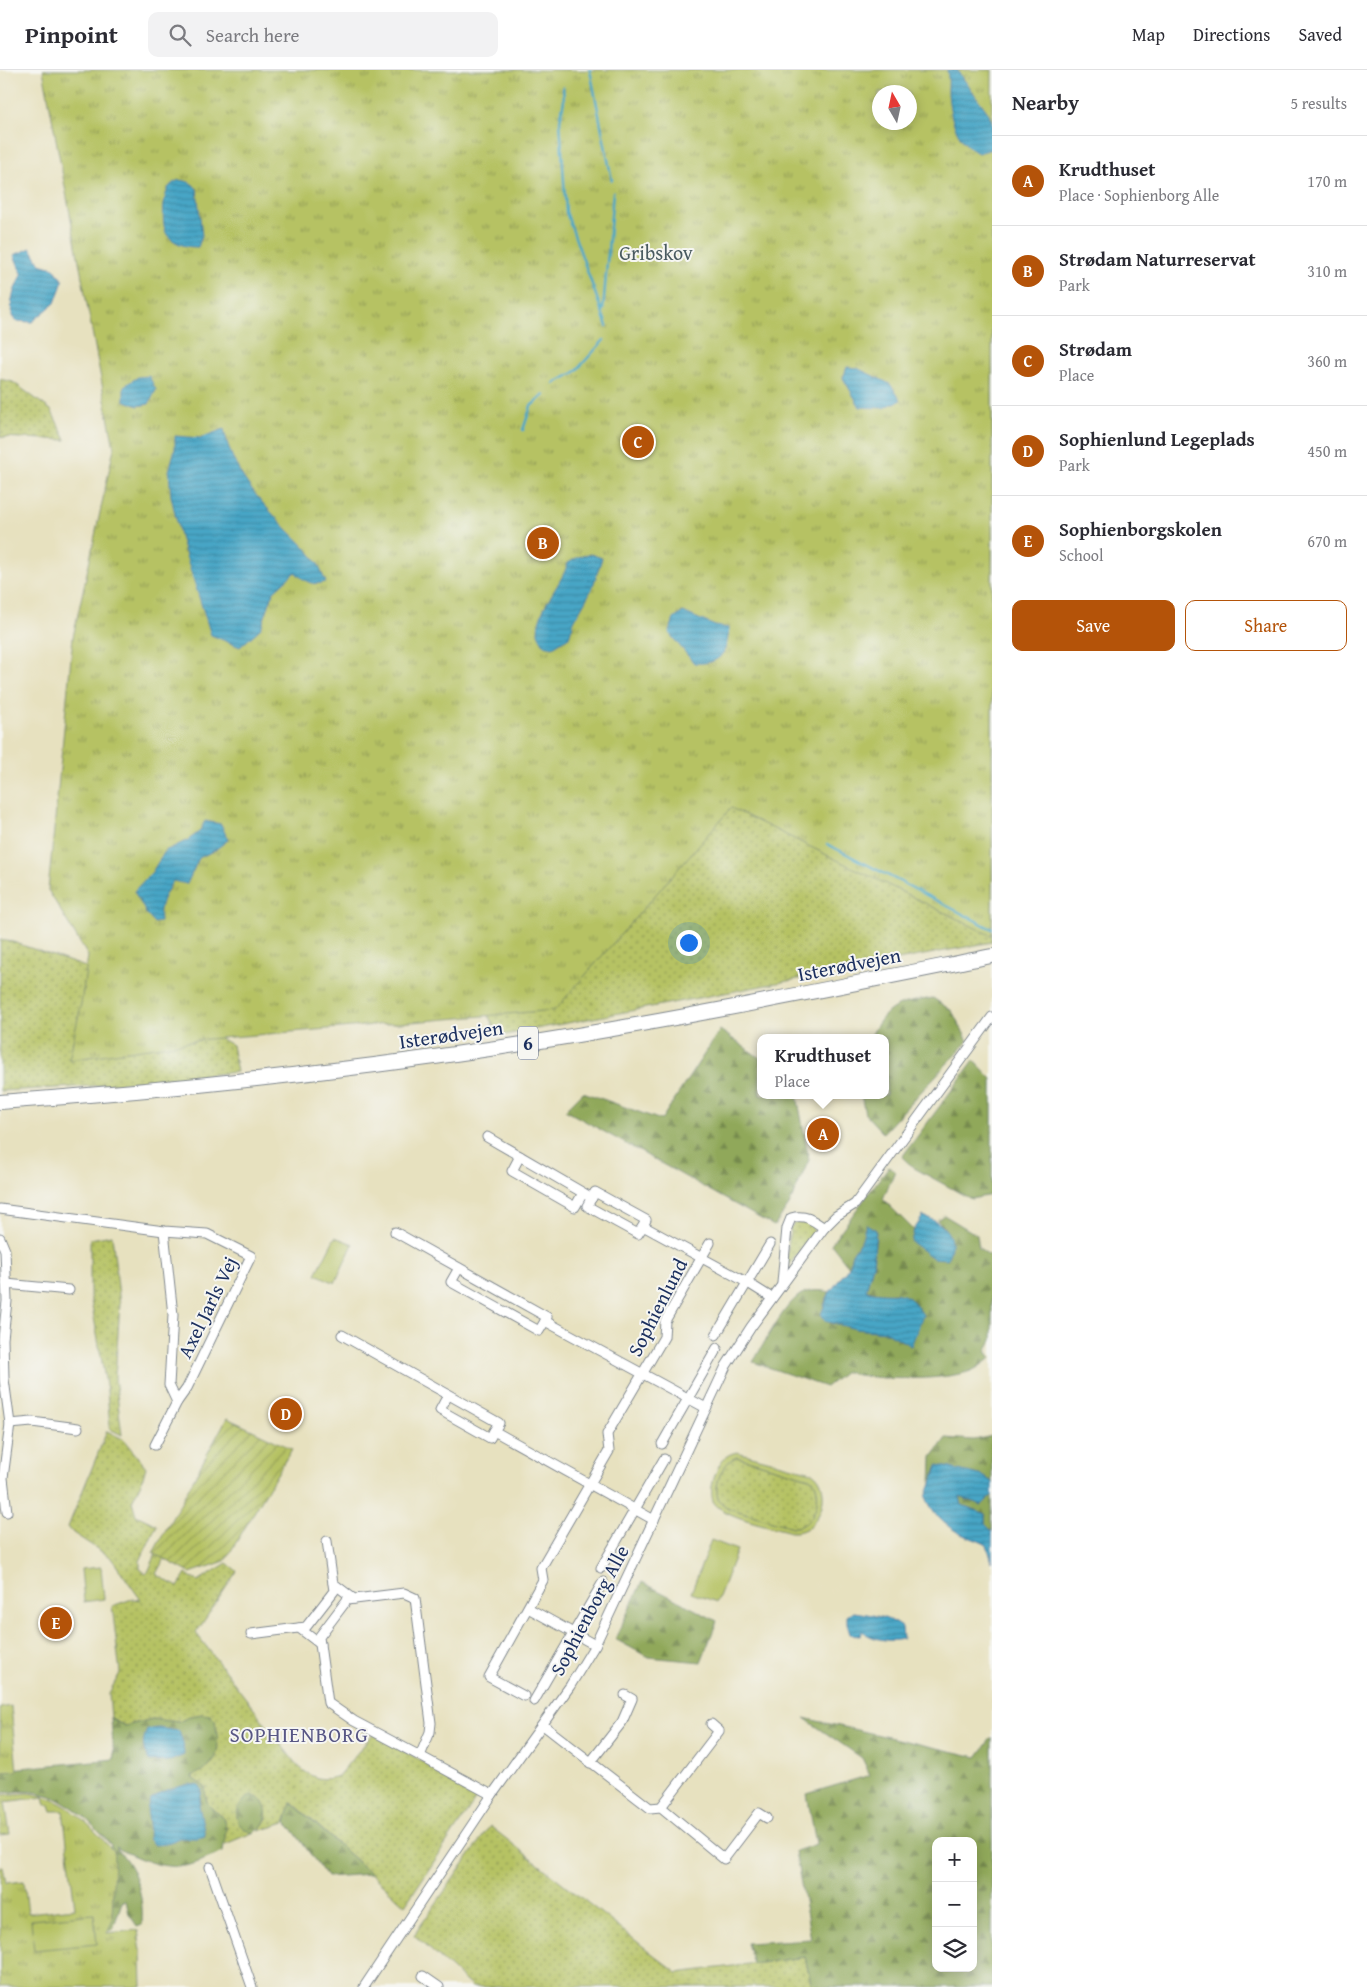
<!DOCTYPE html>
<meta charset="utf-8">
<style>
body{margin:0;font-family:"Gentium Book Plus",serif;background:#f2f2f3;color:#2b2b33}
.controls{position:absolute;right:15px;bottom:15px;display:grid;overflow:hidden;border-radius:10px;box-shadow:0 2px 12px #0003}
.controls button{width:45px;height:45px;display:grid;place-items:center;padding:0;border:0;border-bottom:1px solid #e1e1e2;background:#fff;color:#2b2b33;font:25px sans-serif}
.compass{position:absolute;left:872px;top:15px;width:45px;height:45px;border-radius:50%;background:#fff;box-shadow:0 2px 12px #0003;rotate:351deg}
.you{position:absolute;left:688px;top:872px;width:18px;height:18px;margin:-12px;border:4px solid #fff;border-radius:50%;background:#1a73e8;box-shadow:0 0 0 8px #1a73e833}
.badge{display:grid;place-items:center;width:32px;height:32px;border-radius:50%;background:#b45309;color:#fff;font-size:16px;font-weight:700}
.pin{position:absolute;translate:-50% -50%;border:2px solid #fff;box-shadow:0 1px 5px #0006}
.popup{position:absolute;left:757px;top:964px;width:132px;height:65px;box-sizing:border-box;display:grid;place-content:center;border-radius:10px;background:#fff;filter:drop-shadow(0 1px 4px #0005);font-size:16px;white-space:nowrap;color:#7c7c81}
.popup b{font-size:19px;color:#2b2b33}
.popup::after{content:'';position:absolute;left:50%;top:100%;margin-left:-10px;border:10px solid transparent;border-top-color:#fff}
.list{margin:0;padding:0;list-style:none}
h2{display:flex;justify-content:space-between;align-items:center;height:65px;margin:0;padding:0 20px;font-size:21px}
h2 small{font-size:16px;font-weight:400;color:#7c7c81}
.list li{display:grid;grid-template-columns:32px 1fr auto;gap:15px;align-items:center;box-sizing:border-box;height:90px;padding:0 20px;border-top:1px solid #e1e1e2}
.list b{display:block;font-size:19px;white-space:nowrap}
.list p{margin:0;font-size:16px;white-space:nowrap;color:#7c7c81}
.list em{font-size:16px;font-style:normal;color:#7c7c81}
.actions{display:flex;gap:10px;padding:15px 20px}
.actions a{flex:1;padding:11px 0;border:1px solid #b45309;border-radius:10px;text-align:center;font-size:18px;color:#b45309}
.actions .main{background:#b45309;color:#fff}
.icon{flex:none;width:28px;height:28px;fill:none;stroke:currentColor;stroke-width:2;stroke-linecap:round;stroke-linejoin:round}
.map{position:relative;flex:none;width:992px;height:1917px;overflow:hidden}
header{display:flex;align-items:center;gap:30px;box-sizing:border-box;height:70px;padding:0 25px;background:#fff;border-bottom:1px solid #e1e1e2}
header strong{font-size:24px}
nav{display:flex;gap:28px;margin-inline-start:auto;font-size:18px}
.search{width:350px;height:45px;background:#f2f2f3;display:flex;align-items:center;gap:12px;box-sizing:border-box;padding:0 18px;border-radius:10px;color:#7c7c81;font-size:19px}
main{display:flex}
aside{flex:1;background:#fff}
.map>svg:first-child{display:block}
</style>
<header>
<strong>Pinpoint</strong>
<div class="search"><svg class="icon" aria-label="search" viewBox="0 0 24 24"><circle cx="10" cy="10" r="6"/><path d="M15 15l6 6"/></svg>Search here</div>
<nav><a>Map</a><a>Directions</a><a>Saved</a></nav>
</header>
<main>
<div class="map">
<svg width="992" height="1917" viewBox="0 0 992 1917">
<defs>
<pattern id="grass-dots" width="8" height="8" patternUnits="userSpaceOnUse" patternTransform="scale(1.25)"><rect width="8" height="8" fill="#b6c264"/><path d="M2 2h.1M6 6h.1" fill="none" stroke="#939e56" stroke-width="1.8" stroke-linecap="round"/></pattern>
<pattern id="forest-firs" width="22" height="20" patternUnits="userSpaceOnUse" patternTransform="scale(1.25)"><rect width="22" height="20" fill="#90a85a"/><path d="M5 1l3.5 6h-7zM16 11l3.5 6h-7z" fill="#75894e"/></pattern>
<pattern id="park-tufts" width="24" height="20" patternUnits="userSpaceOnUse" patternTransform="scale(1.25)"><rect width="24" height="20" fill="#b6c264"/><path d="M3 7l-1-3M5 7V3M7 7l1-3M15 17l-1-3M17 17v-4M19 17l1-3" fill="none" stroke="#939e56"/></pattern>
<pattern id="garden-furrows" width="10" height="10" patternUnits="userSpaceOnUse" patternTransform="scale(1.25)"><rect width="10" height="10" fill="#b6c264"/><path d="M-1 1l2-2M0 10L10 0M9 11l2-2" fill="none" stroke="#939e56"/></pattern>
<pattern id="water-rules" width="6" height="5" patternUnits="userSpaceOnUse" patternTransform="scale(1.25)"><rect width="6" height="5" fill="#47a6c6"/><path d="M0 2.5h6" fill="none" stroke="#3a88a4"/></pattern>
</defs>
<rect width="100%" height="100%" fill="#f6f6f2"/>
<filter id="ink" filterUnits="userSpaceOnUse"><feTurbulence type="fractalNoise" baseFrequency=".02" numOctaves="2"/><feDisplacementMap in="SourceGraphic" scale="10" xChannelSelector="R" yChannelSelector="G"/><feConvolveMatrix kernelMatrix="1 2 1 2 8 2 1 2 1" color-interpolation-filters="sRGB"/></filter>
<filter id="wash" filterUnits="userSpaceOnUse"><feTurbulence type="fractalNoise" baseFrequency=".0096" numOctaves="4" result="noise"/><feDisplacementMap in="SourceGraphic" scale="20" xChannelSelector="R" yChannelSelector="G"/><feGaussianBlur stdDeviation="1.12" result="paint"/><feColorMatrix in="noise" values="0 0 0 0 0 0 0 0 0 0 0 0 0 0 0 0 0 1.4 0 .05"/><feComposite in="paint" operator="in"/></filter>
<g filter="url(#wash)">
<rect width="100%" height="100%" fill="#e7e1bf"/>
<g fill="url(#grass-dots)" stroke="#687861">
<path d="M992,128V872L499,966L474,919Z"/>
<path d="M0,309L13,312L51,340L66,370L0,367Z"/>
<path d="M0,870L13,872L100,902L232,975L237,1002L92,1016L0,1021Z"/>
<path d="M799,1150L810,1153L814,1162L786,1199L790,1158L794,1153Z"/>
<path d="M112,1165L120,1234L115,1308L122,1365L110,1359L107,1321L90,1225V1169Z"/>
<path d="M107,1361L123,1369L146,1397L142,1411L132,1431L136,1445L157,1455L140,1491V1499L146,1503L148,1502L161,1473L170,1478L156,1504L178,1517L186,1504L198,1511L227,1493L237,1501L196,1563L296,1694C309,1706 320,1713 338,1706L373,1664L480,1723L405,1835L292,1732L285,1753L259,1761L267,1748L241,1756L252,1763L223,1775L226,1758L223,1747C208,1736 206,1736 205,1717L193,1709L190,1646L179,1652L152,1649L125,1656L111,1649L109,1623L120,1603L112,1536L132,1529L141,1530L111,1488L73,1463L68,1457Z"/>
<path d="M737,1387L813,1409C824,1426 814,1459 792,1457L728,1438C725,1436 721,1433 719,1430C712,1416 723,1391 737,1387Z"/>
<path d="M490,1756L677,1903L805,1887L812,1917H472L414,1865Z"/>
</g>
<g fill="url(#forest-firs)" stroke="#566c5c" fill-rule="evenodd">
<path d="M933,928L952,941L968,971L883,1063L865,1044L861,1025H886V968H870C887,934 898,934 933,928Z"/>
<path d="M720,960L760,988V1025H797L809,1090L789,1135L774,1156L565,1040L583,1022L661,1050Z"/>
<path d="M974,990L992,1009V1125L971,1129L914,1098L902,1087Z"/>
<path d="M889,1096L895,1101L883,1129L914,1160L912,1172L943,1156L937,1150L944,1145L977,1165L979,1178L992,1187V1270L986,1281L991,1288C985,1292 978,1298 971,1301C942,1311 875,1311 845,1302L826,1317L753,1292C764,1274 783,1236 800,1225C809,1219 821,1220 830,1222L824,1234L856,1259L887,1262L911,1276L897,1223L879,1224L866,1220L873,1195L876,1160L866,1154L862,1169L852,1184L849,1197L831,1174Z"/>
<path d="M992,1366V1412L983,1406L936,1399L931,1414L932,1387L946,1368L974,1370Z"/>
<path d="M992,1425V1461L985,1454V1444L962,1435L959,1426L982,1435Z"/>
<path d="M642,1512L717,1551L701,1592L648,1587L615,1569Z"/>
<path d="M202,1644L210,1645L215,1650C219,1679 223,1693 192,1706L193,1709L205,1717C206,1736 208,1736 223,1747L226,1758L223,1782C212,1786 201,1792 190,1795C164,1801 137,1788 115,1777C136,1797 144,1824 142,1854L137,1856L129,1844L126,1831L122,1832L113,1859L109,1861L105,1858L111,1775C90,1752 71,1729 39,1723C27,1720 13,1722 0,1723V1700L114,1689L111,1649L125,1656L152,1649L179,1652L190,1646Z"/>
<path d="M804,1648L977,1687L992,1667V1917H812L805,1887L753,1894L747,1873L811,1869L795,1781L816,1774L807,1724L870,1705L862,1688ZM936,1771H973V1898H936Z"/>
<path d="M251,1725C272,1731 271,1756 252,1763C249,1761 244,1759 241,1756C231,1744 241,1731 251,1725Z"/>
<path d="M291,1732L371,1804L327,1807L293,1760L286,1753Z"/>
</g>
<g fill="url(#park-tufts)" stroke="#687861" fill-rule="evenodd">
<path d="M43,0H992V864L990,865L731,738L555,940L208,969L69,990L81,934L88,886L48,820L73,567L114,378ZM879,22H909V52H879Z"/>
<path d="M280,1330L300,1338L292,1357L272,1349Z"/>
<path d="M11,1636L17,1701L0,1702V1638Z"/>
<path d="M28,1723C66,1727 90,1755 114,1782L112,1851L107,1863L138,1860L141,1882L142,1917H0V1797L3,1796L6,1813L24,1811L28,1843L75,1838L63,1741H52L50,1735H46L44,1727L5,1732L10,1764L0,1765V1725Z"/>
</g>
<path fill="url(#garden-furrows)" stroke="#687861" d="M227,1348L292,1379L225,1491L190,1503L153,1483Z"/>
<g fill="#b6c264" stroke="#687861" fill-rule="evenodd">
<path d="M335,1167L353,1174L335,1213L316,1204Z"/>
<path d="M737,1382L812,1402C834,1415 822,1465 791,1462C774,1457 720,1447 713,1431C710,1423 712,1413 715,1405C720,1392 723,1385 737,1382ZM737,1387L813,1409C824,1426 814,1459 792,1457L728,1438C725,1436 721,1433 719,1430C712,1416 723,1391 737,1387Z"/>
<path d="M711,1470L737,1480L717,1532L691,1523Z"/>
<path d="M101,1497L104,1529L84,1532L81,1499Z"/>
<path d="M94,1844L97,1874L34,1880L31,1850Z"/>
</g>
<g fill="url(#water-rules)" stroke="#316a92">
<path d="M947,0H957L989,44L992,54V79L978,83C956,72 950,47 948,23C948,15 949,8 947,0Z"/>
<path d="M179,110C187,111 192,112 197,119L202,166L198,177C186,177 178,175 169,167C160,159 163,126 169,117C172,113 175,112 179,110Z"/>
<path d="M31,178L40,194L54,198L63,211L55,233L32,252L15,251C7,234 14,220 22,204L14,185Z"/>
<path d="M847,297L857,298L890,314L901,330L883,338L860,337L843,308Z"/>
<path d="M149,306L156,320L149,334L138,336L124,330V316L138,307Z"/>
<path d="M224,359C232,402 258,429 287,459C298,470 310,481 318,494C321,500 323,507 326,512C311,516 306,512 295,502L274,521L261,558L240,577L211,565L181,470L171,426L169,401L175,379V366L200,368Z"/>
<path d="M590,484L602,488L592,519L574,551L569,567L553,577L544,575C542,571 538,566 538,561C539,536 561,516 568,493L578,487Z"/>
<path d="M683,542L715,556L729,558C727,583 721,595 694,593L669,563L674,549Z"/>
<path d="M205,751L221,754L228,770L215,780L199,788L187,814L173,811C164,825 158,835 160,852L154,853L147,845L134,821L152,802L165,781L188,770L199,762Z"/>
<path d="M923,1146C943,1152 959,1167 947,1189L933,1188L911,1172L914,1160Z"/>
<path d="M866,1154L876,1160L873,1195L866,1220C895,1229 904,1213 923,1245L911,1276L887,1262L856,1259L825,1251L821,1244L830,1222L849,1197L852,1184L862,1169Z"/>
<path d="M938,1395L983,1406L992,1412V1425L982,1435L960,1427L962,1435L985,1444V1454L992,1461V1492L987,1475C977,1469 964,1467 954,1460C942,1453 931,1440 926,1427Z"/>
<path d="M853,1542C869,1544 889,1547 902,1557L903,1569C891,1572 872,1570 862,1561L860,1565L850,1564L847,1554V1546Z"/>
<path d="M158,1658L179,1661L183,1673L184,1685L170,1691L150,1692C143,1680 141,1673 147,1660Z"/>
<path d="M189,1714L199,1716L202,1720L199,1735L205,1766L198,1768H179L166,1774L154,1775L148,1769L149,1753L147,1739L151,1729L164,1721Z"/>
</g>
<g fill="none" stroke-linecap="round" stroke-linejoin="round">
<g stroke="#47a6c6" stroke-width="2.5">
<path d="M590,0L612,110"/>
<path d="M563,17L564,30L560,51L566,142L607,256"/>
<path d="M603,240L613,122"/>
<path d="M554,314L575,302L604,270"/>
<path d="M523,360L531,336L544,325"/>
<path d="M827,774L992,859"/>
</g>
</g>
</g>
<g filter="url(#ink)">
<g fill="none" stroke-linecap="round" stroke-linejoin="round">
<g stroke="#81888e" stroke-width="11">
<g id="minor">
<path d="M487,1067L592,1128"/>
<path d="M520,1086L512,1101L575,1137L583,1123"/>
<path d="M0,1139L164,1161L207,1164L251,1186L187,1318L177,1332L155,1375"/>
<path d="M643,1156L638,1164L587,1136L595,1122L646,1150L643,1156L748,1213L772,1228"/>
<path d="M164,1161L173,1245L169,1315L177,1332"/>
<path d="M395,1162L547,1247L545,1251L706,1338"/>
<path d="M0,1168L5,1180L7,1231L3,1269L4,1309L10,1354L3,1408L7,1442"/>
<path d="M459,1198L451,1212L539,1261L545,1251"/>
<path d="M782,1213L787,1158L791,1148C805,1144 813,1150 824,1158"/>
<path d="M6,1214L69,1220"/>
<path d="M342,1265L499,1353L494,1361L654,1450"/>
<path d="M716,1265L770,1174"/>
<path d="M448,1325L440,1340L490,1368L494,1361"/>
<path d="M10,1354L32,1352L78,1358"/>
<path d="M662,1374L717,1278"/>
<path d="M601,1498L664,1389"/>
<path d="M333,1513L354,1529"/>
<path d="M528,1538L595,1575"/>
<path d="M299,1558L320,1574"/>
<path d="M251,1564L306,1557L334,1521L327,1471"/>
<path d="M524,1626L489,1607L543,1510L541,1498L609,1381L607,1364L664,1267L665,1251L710,1173"/>
<path d="M534,1631L603,1512"/>
<path d="M543,1655L650,1738L661,1737L724,1789L759,1743L767,1748"/>
<path d="M420,1686L354,1651L328,1633L319,1567L347,1530L404,1523L415,1528L431,1653L430,1662L420,1686L492,1725"/>
<path d="M590,1693L622,1652L632,1629L625,1625"/>
<path d="M661,1737L719,1661L711,1654"/>
<path d="M210,1797L252,1917"/>
<path d="M423,1906L439,1917"/>
<path d="M364,1917L492,1725L570,1616L595,1575L726,1296L751,1257L824,1158L836,1146L855,1134L992,947"/>
</g>
</g>
<g stroke="#81888e" stroke-width="16">
<path id="trunk" d="M0,1032C166,1020 332,1003 496,978C662,953 827,919 992,886"/>
</g>
<use href="#minor" stroke="#fff" stroke-width="9"/>
<use href="#trunk" stroke="#fff" stroke-width="14"/>
</g>
</g>
<g text-anchor="middle" dominant-baseline="central" stroke-width="4" stroke-linejoin="round" paint-order="stroke">
<rect fill="#f6f6f2" stroke="#5d6b8a" stroke-width="1" x="518" y="956.5" width="20" height="33" rx="4"/>
<g font-size="19" font-weight="bold" fill="#1b2f5e">
<text x="528" y="973">6</text>
</g>
<g font-size="20" fill="#4a5b60" stroke="#f6f6f2">
<text x="656" y="182">Gribskov</text>
</g>
<g font-size="20" fill="#1b2f5e" stroke="#f6f6f2">
<text transform="translate(849 894) rotate(-11)">Isterødvejen</text>
<text transform="translate(451 964) rotate(-8)">Isterødvejen</text>
<text transform="translate(207 1237) rotate(-64)">Axel Jarls Vej</text>
<text transform="translate(657 1237) rotate(-63)">Sophienlund</text>
<text transform="translate(589 1540) rotate(-62)">Sophienborg Alle</text>
</g>
<g font-size="21" letter-spacing="1" fill="#585785" stroke="#f6f6f2">
<text x="299" y="1664">SOPHIENBORG</text>
</g>
</g>
</svg>
<div class="controls">
<button>+</button>
<button>−</button>
<button><svg class="icon" aria-label="layers" viewBox="0 0 24 24"><path d="M12 4l9 5-9 5-9-5zM3 14l9 5 9-5"/></svg></button>
</div>
<svg class="compass" viewBox="-18 -18 36 36"><path d="M0-13l5 13h-10z" fill="#e53935"/><path d="M0 13l5-13h-10z" fill="#7c7c81"/></svg>
<div class="you"></div>
<div class="pin badge" style="left:823px;top:1064px">A</div>
<div class="popup"><b>Krudthuset</b>Place</div>
<div class="pin badge" style="left:543px;top:473px">B</div>
<div class="pin badge" style="left:638px;top:372px">C</div>
<div class="pin badge" style="left:286px;top:1344px">D</div>
<div class="pin badge" style="left:56px;top:1553px">E</div>
</div>
<aside>
<h2>Nearby<small>5 results</small></h2>
<ul class="list">
<li><span class="badge">A</span><div><b>Krudthuset</b><p>Place · Sophienborg Alle</p></div><em>170 m</em></li>
<li><span class="badge">B</span><div><b>Strødam Naturreservat</b><p>Park</p></div><em>310 m</em></li>
<li><span class="badge">C</span><div><b>Strødam</b><p>Place</p></div><em>360 m</em></li>
<li><span class="badge">D</span><div><b>Sophienlund Legeplads</b><p>Park</p></div><em>450 m</em></li>
<li><span class="badge">E</span><div><b>Sophienborgskolen</b><p>School</p></div><em>670 m</em></li>
</ul>
<div class="actions"><a class="main">Save</a><a>Share</a></div>
</aside>
</main>
